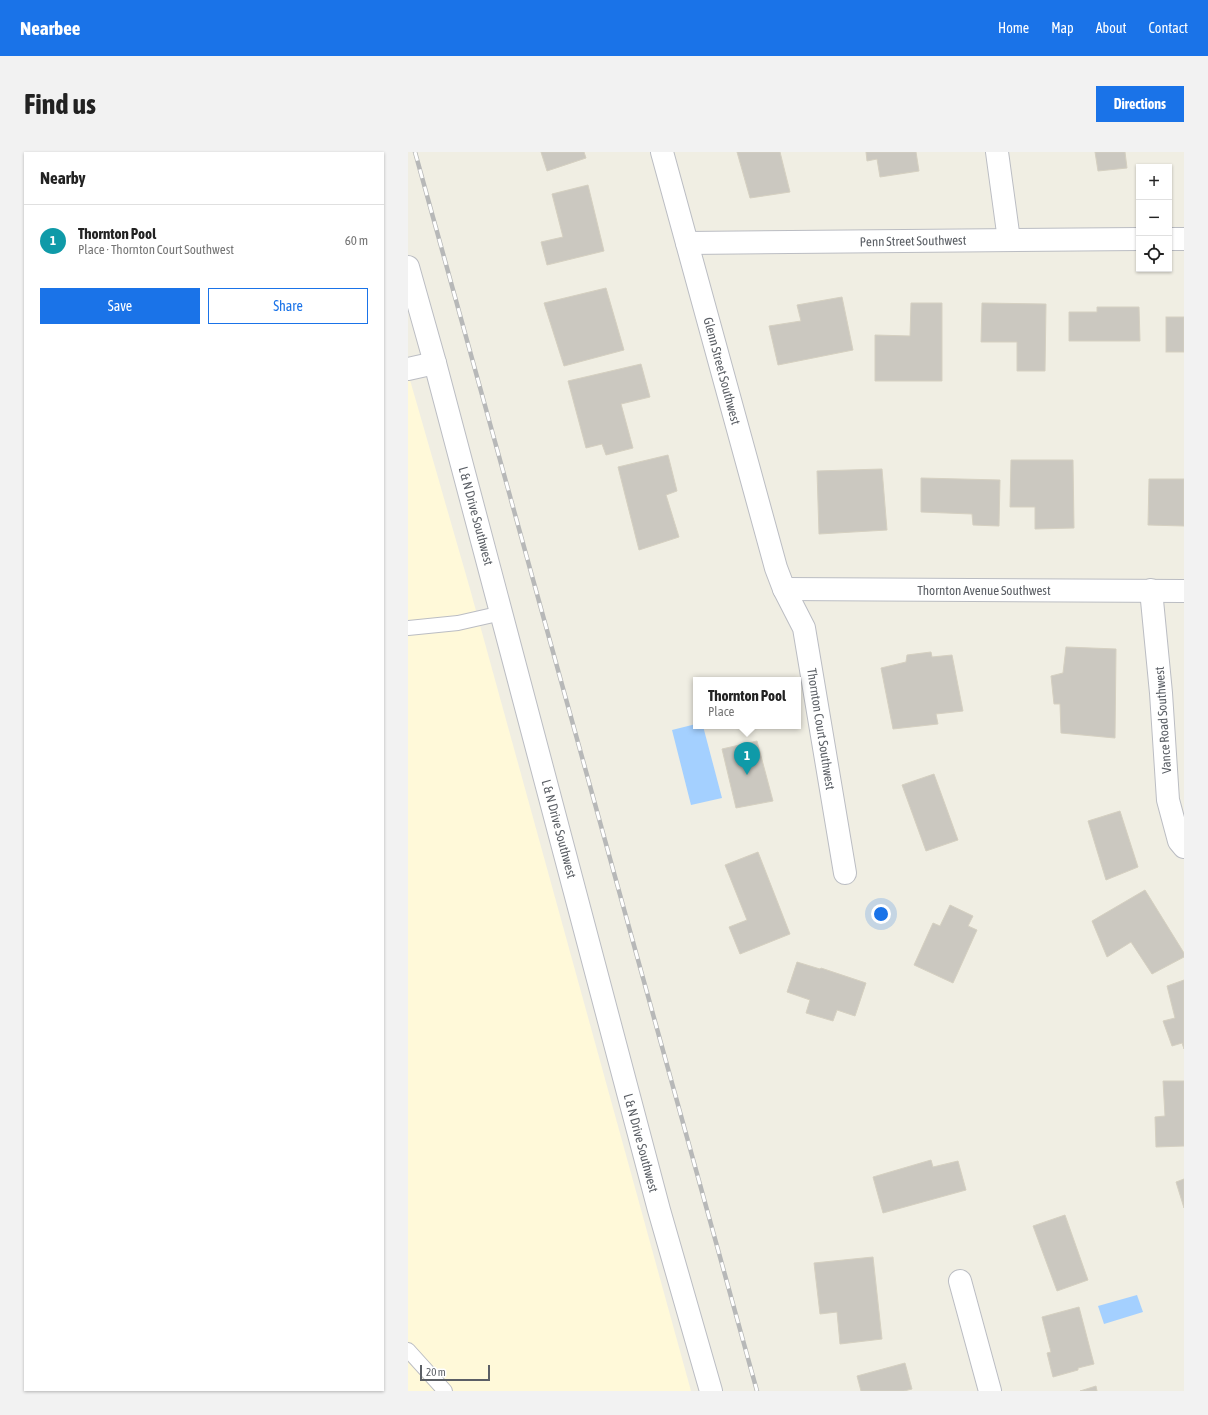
<!DOCTYPE html>
<meta charset="utf-8">
<style>
body{margin:0;font-family:"Asap Condensed",sans-serif;background:#f2f2f2;color:#222}
.controls{position:absolute;right:12px;top:12px;display:grid;overflow:hidden;border-radius:0px;box-shadow:0 1px 3px #0004}
.controls button{width:36px;height:36px;display:grid;place-items:center;padding:0;border:0;border-bottom:1px solid #e0e0e0;background:#fff;color:#222;font:20px sans-serif}
.scale{position:absolute;left:12px;bottom:10px;width:70px;box-sizing:border-box;padding-left:4px;border:2px solid #5b5f65;border-top:0;font-size:11px;line-height:14px;white-space:nowrap;color:#5b5f65;-webkit-text-stroke:3px #fff;paint-order:stroke}
.you{position:absolute;left:473px;top:762px;width:14px;height:14px;margin:-10px;border:3px solid #fff;border-radius:50%;background:#1a73e8;box-shadow:0 0 0 6px #1a73e833}
.badge{display:grid;place-items:center;width:26px;height:26px;border-radius:50%;background:#1a73e8;color:#fff;font-size:13px;font-weight:700}
.pin{position:absolute;translate:-50% -33px;filter:drop-shadow(0 1px 2px #0008)}
.pin::after{content:'';position:absolute;top:21px;width:14px;height:12px;background:inherit;clip-path:polygon(0 0,100% 0,50% 100%)}
.popup{position:absolute;left:285px;top:525px;width:108px;height:52px;box-sizing:border-box;display:grid;place-content:center;border-radius:0px;background:#fff;filter:drop-shadow(0 1px 3px #0005);font-size:13px;white-space:nowrap;color:#767676}
.popup b{font-size:15px;color:#222}
.popup::after{content:'';position:absolute;left:50%;top:100%;margin-left:-8px;border:8px solid transparent;border-top-color:#fff}
.list{margin:0;padding:0;list-style:none}
h2{display:flex;justify-content:space-between;align-items:center;height:52px;margin:0;padding:0 16px;font-size:17px}
h2 small{font-size:13px;font-weight:400;color:#767676}
.list li{display:grid;grid-template-columns:26px 1fr auto;gap:12px;align-items:center;box-sizing:border-box;height:72px;padding:0 16px;border-top:1px solid #e0e0e0}
.list b{display:block;font-size:15px;white-space:nowrap}
.list p{margin:0;font-size:13px;white-space:nowrap;color:#767676}
.list em{font-size:13px;font-style:normal;color:#767676}
.actions{display:flex;gap:8px;padding:12px 16px}
.actions a{flex:1;padding:9px 0;border:1px solid #1a73e8;border-radius:0px;text-align:center;font-size:14px;color:#1a73e8}
.actions .main{background:#1a73e8;color:#fff}
.icon{flex:none;width:22px;height:22px;fill:none;stroke:currentColor;stroke-width:2;stroke-linecap:round;stroke-linejoin:round}
.map{position:relative;flex:none;width:776px;height:1239px;overflow:hidden;border-radius:0px}
header{display:flex;align-items:center;gap:24px;box-sizing:border-box;height:56px;padding:0 20px;background:#1a73e8;color:#fff}
header strong{font-size:19px}
nav{display:flex;gap:22px;margin-inline-start:auto;font-size:14px}
.intro{display:flex;align-items:center;justify-content:space-between;box-sizing:border-box;height:96px;padding:0 24px}
h1{margin:0;font-size:28px}
.button{padding:10px 18px;border-radius:0px;background:#1a73e8;color:#fff;font-size:14px;font-weight:700}
main{display:flex;gap:24px;padding:0 24px}
aside{flex:1;background:#fff;border-radius:0px;box-shadow:0 1px 3px #0004}
.map>svg:first-child{display:block}
</style>
<header>
<strong>Nearbee</strong>
<nav><a>Home</a><a>Map</a><a>About</a><a>Contact</a></nav>
</header>
<div class="intro"><h1>Find us</h1><a class="button">Directions</a></div>
<main>
<aside>
<h2>Nearby<small></small></h2>
<ul class="list">
<li><span class="badge" style="background:#0f9aa8">1</span><div><b>Thornton Pool</b><p>Place · Thornton Court Southwest</p></div><em>60 m</em></li>
</ul>
<div class="actions"><a class="main">Save</a><a>Share</a></div>
</aside>
<div class="map">
<svg width="776" height="1239" viewBox="0 0 776 1239">
<rect width="100%" height="100%" fill="#f0eee3"/>
<path fill="#fff9d9" d="M0,221L62,437L283,1239H0Z"/>
<g fill="#a4d0ff">
<path d="M288,572V574H295L314,646L283,653L264,578Z"/>
<path d="M729,1143L735,1160L696,1172L690,1154Z"/>
</g>
<g fill="#cbc8c0" stroke="#d5d0c1">
<path d="M133,0H176L178,6L139,19Z"/>
<path d="M329,0H372L382,40L342,46Z"/>
<path d="M458,0H508L511,19L472,25L469,7L459,9Z"/>
<path d="M687,0H717L719,16L690,19Z"/>
<path d="M180,33L196,99L139,113L133,90L155,85L144,42Z"/>
<path d="M198,136L216,198L156,214L136,151Z"/>
<path d="M434,145L445,198L370,213L361,174L393,169L389,153Z"/>
<path d="M503,151H534V229H467V183L502,184Z"/>
<path d="M574,151L638,152L637,219H609V190H573Z"/>
<path d="M689,155H731L732,189H661V160H689Z"/>
<rect x="758" y="165" width="18" height="35"/>
<path d="M233,212L242,245L213,252L225,296L198,303L194,292L178,296L160,229Z"/>
<path d="M260,303L269,339L258,343L271,385L231,398L210,315Z"/>
<path d="M603,308H665L666,376L627,377V355H602Z"/>
<path d="M474,317L479,378L411,382L409,319Z"/>
<path d="M513,326L592,328L591,374L565,373L564,362L513,360Z"/>
<path d="M741,327H776V374L740,373Z"/>
<path d="M658,495L708,497L707,586L653,581L652,552H646L643,524L655,521Z"/>
<path d="M523,500L524,505L544,503L555,559L528,562L530,572L485,577L473,516L498,510L499,503Z"/>
<path d="M349,589L365,649L328,656L314,597Z"/>
<path d="M526,622L550,688L518,699L494,633Z"/>
<path d="M712,659L730,715L698,728L680,669Z"/>
<path d="M350,700L382,782L332,802L321,775L339,768L317,713Z"/>
<path d="M737,738L776,801V805L744,822L723,790L699,805L684,769Z"/>
<path d="M542,753L565,764L560,774L569,778L545,831L506,813L525,771L532,774Z"/>
<path d="M389,810L412,817L413,816L458,831L447,864L429,858L425,869L398,861L402,848L379,840Z"/>
<path d="M776,828V897L774,891L764,894L755,869L767,866L759,834Z"/>
<path d="M755,929H776V994L748,995L747,965L757,964Z"/>
<path d="M523,1008L525,1015L550,1009L558,1038L475,1061L465,1025Z"/>
<path d="M776,1027V1056L768,1030Z"/>
<path d="M657,1063L680,1128L649,1139L625,1074Z"/>
<path d="M465,1105L474,1187L432,1192L429,1160L412,1162L406,1111Z"/>
<path d="M671,1155L686,1212L670,1216V1218L645,1225L639,1201L643,1200L634,1165Z"/>
<path d="M497,1211L504,1237L496,1239H453L449,1224Z"/>
<path d="M688,1234L689,1239H672Z"/>
</g>
<g fill="none" stroke-linecap="round" stroke-linejoin="round">
<g stroke="#bbbdc3" stroke-width="16">
<g id="service">
<path d="M0,476L50,471L94,461"/>
<path d="M0,1198L37,1239"/>
</g>
</g>
<g stroke="#bbbdc3" stroke-width="24">
<g id="minor">
<path d="M254,0L368,416L376,437L396,476L437,721"/>
<path d="M589,0L601,88"/>
<path d="M761,87H776"/>
<path d="M279,91L731,87"/>
<path d="M0,217L27,211"/>
<path d="M376,437L776,439"/>
<path d="M743,438L753,541L760,648L771,689L776,695"/>
<path d="M552,1129L582,1239"/>
</g>
</g>
<g stroke="#bbbdc3" stroke-width="24">
<path id="tertiary" d="M0,115L27,211L251,1058L303,1239"/>
</g>
<use href="#service" stroke="#fff" stroke-width="14"/>
<use href="#minor" stroke="#fff" stroke-width="22"/>
<use href="#tertiary" stroke="#fff" stroke-width="22"/>
<g stroke="#b7b8b8" stroke-width="4.5">
<path id="rail" d="M7,0L349,1239"/>
</g>
<use href="#rail" stroke="#fff" stroke-width="3" stroke-dasharray="9" stroke-linecap="butt"/>
</g>
<g text-anchor="middle" dominant-baseline="central" stroke-width="3" stroke-linejoin="round" paint-order="stroke">
<g font-size="13" fill="#5b5f65" stroke="#fff">
<text transform="translate(505 89) rotate(-1)">Penn Street Southwest</text>
<text transform="translate(314 219) rotate(75)">Glenn Street Southwest</text>
<text transform="translate(68 364) rotate(75)">L &amp; N Drive Southwest</text>
<text x="576" y="438">Thornton Avenue Southwest</text>
<text transform="translate(755 568) rotate(-94)">Vance Road Southwest</text>
<text transform="translate(413 577) rotate(81)">Thornton Court Southwest</text>
<text transform="translate(151 677) rotate(75)">L &amp; N Drive Southwest</text>
<text transform="translate(233 991) rotate(75)">L &amp; N Drive Southwest</text>
</g>
</g>
</svg>
<div class="controls">
<button>+</button>
<button>−</button>
<button><svg class="icon" aria-label="locate" viewBox="0 0 24 24"><circle cx="12" cy="12" r="6"/><path d="M12 2v4M12 18v4M2 12h4M18 12h4"/></svg></button>
</div>
<div class="scale">20 m</div>
<div class="you"></div>
<div class="pin badge" style="left:339px;top:623px;background:#0f9aa8">1</div>
<div class="popup"><b>Thornton Pool</b>Place</div>
</div>
</main>
